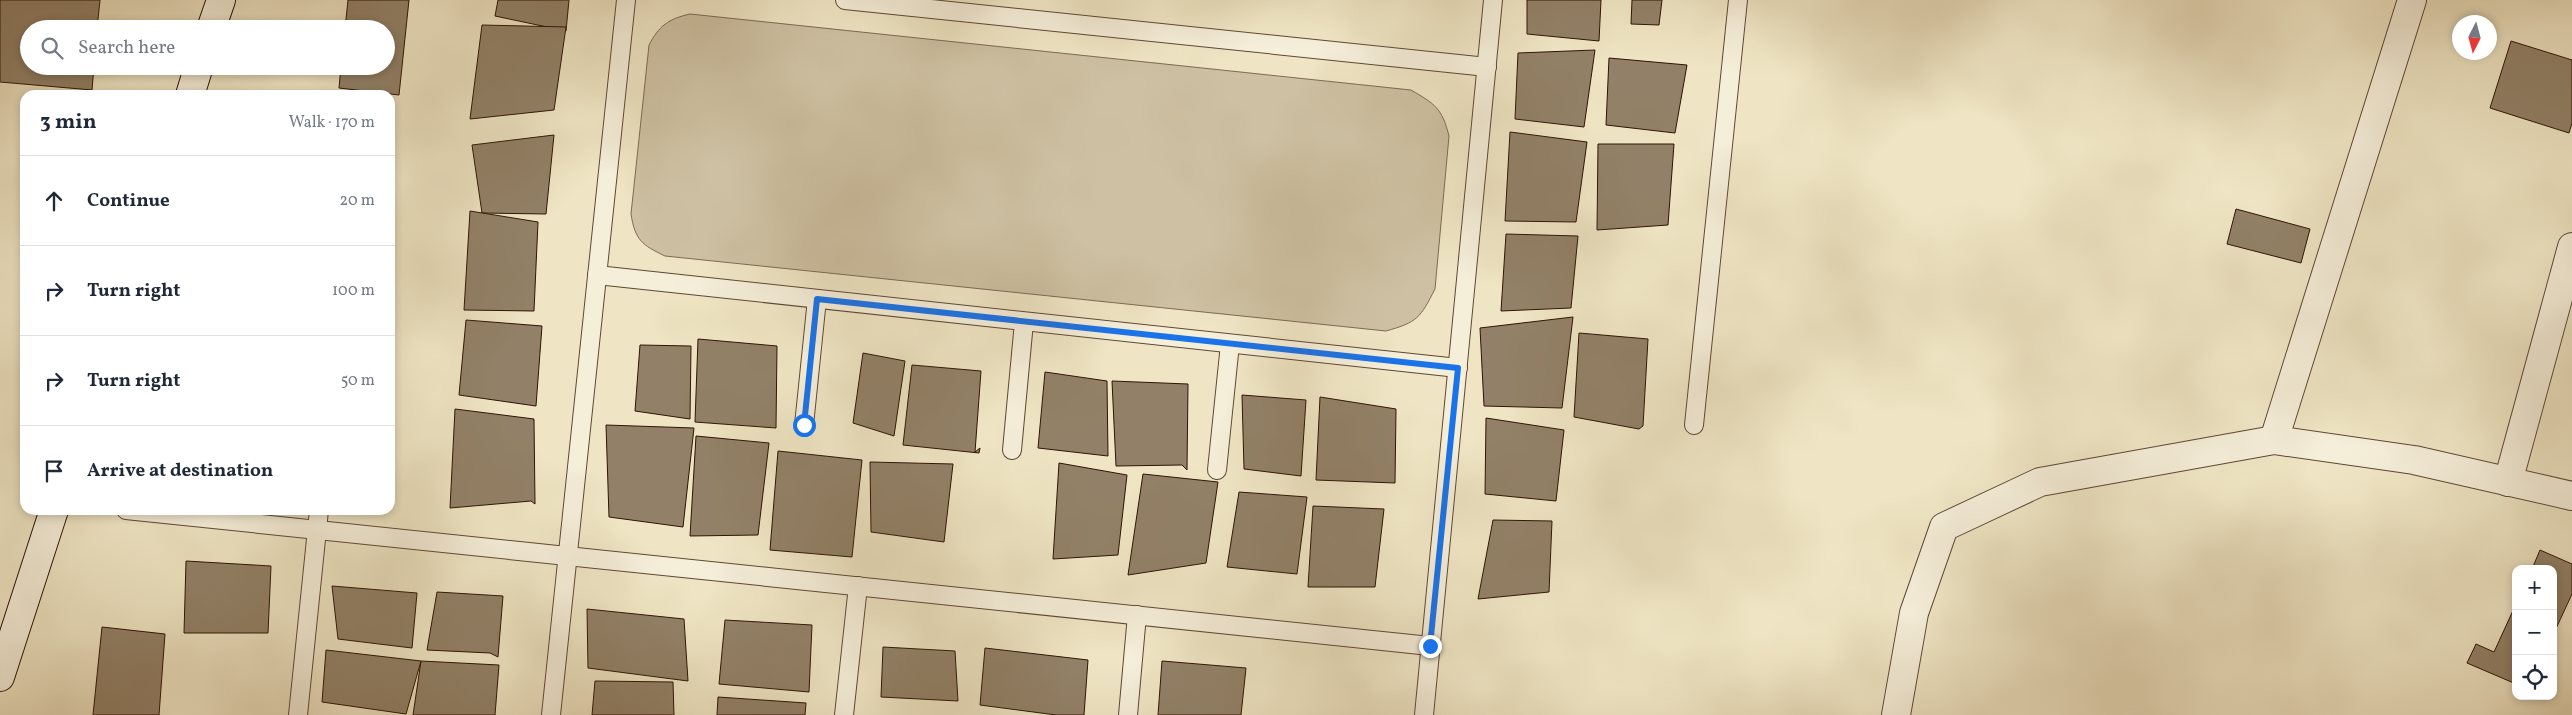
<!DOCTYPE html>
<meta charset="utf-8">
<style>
body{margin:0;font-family:Vollkorn,serif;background:#f2f2f3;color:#1f2937}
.controls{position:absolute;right:15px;bottom:15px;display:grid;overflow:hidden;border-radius:10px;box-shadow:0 2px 8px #0003}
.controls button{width:45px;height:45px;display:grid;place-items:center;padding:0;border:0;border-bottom:1px solid #e0e1e3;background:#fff;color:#1f2937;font:25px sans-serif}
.compass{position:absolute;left:2452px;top:15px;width:45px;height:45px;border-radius:50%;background:#fff;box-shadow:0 2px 8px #0003;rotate:186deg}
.stop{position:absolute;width:15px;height:15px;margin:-11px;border:4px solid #1a73e8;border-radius:50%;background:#fff}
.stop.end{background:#1a73e8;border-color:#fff;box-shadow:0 1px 5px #0008}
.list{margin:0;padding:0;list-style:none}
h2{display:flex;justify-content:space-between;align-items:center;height:65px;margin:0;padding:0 20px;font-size:21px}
h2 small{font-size:16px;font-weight:400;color:#747a83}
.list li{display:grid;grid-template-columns:32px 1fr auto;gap:15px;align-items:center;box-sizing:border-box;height:90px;padding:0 20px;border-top:1px solid #e0e1e3}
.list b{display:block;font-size:19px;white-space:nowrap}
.list em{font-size:16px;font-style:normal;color:#747a83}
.icon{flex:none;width:28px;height:28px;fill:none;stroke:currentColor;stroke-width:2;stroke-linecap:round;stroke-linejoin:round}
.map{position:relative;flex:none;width:2572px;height:715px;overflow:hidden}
.search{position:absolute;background:#fff;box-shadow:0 2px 8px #0003;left:20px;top:20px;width:375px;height:55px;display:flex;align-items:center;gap:12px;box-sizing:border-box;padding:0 18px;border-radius:28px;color:#747a83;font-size:19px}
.panel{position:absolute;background:#fff;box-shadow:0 2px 8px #0003;left:20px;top:90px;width:375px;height:425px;border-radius:15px}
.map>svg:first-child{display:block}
</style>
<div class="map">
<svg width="2572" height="715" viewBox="0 0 2572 715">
<rect width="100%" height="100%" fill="#efe5c4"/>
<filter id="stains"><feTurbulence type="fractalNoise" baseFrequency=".004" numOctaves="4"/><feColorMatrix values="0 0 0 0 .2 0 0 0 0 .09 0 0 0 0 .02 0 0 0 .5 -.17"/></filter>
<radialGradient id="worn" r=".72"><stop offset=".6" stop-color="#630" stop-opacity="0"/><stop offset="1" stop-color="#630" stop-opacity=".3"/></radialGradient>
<path fill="#cec1a3" stroke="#7e6a54" d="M690,14L1411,90C1435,104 1442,108 1449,136L1435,289C1420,318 1418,322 1386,331L665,256C642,245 635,240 631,214L649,45C659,26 668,19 690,14Z"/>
<g fill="#928168" stroke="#2e1404">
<path d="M0,0H100L97,29H29V66H94L92,90L0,82Z"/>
<path d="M348,0H409L399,95L339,88L341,66H386V29H345Z"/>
<path d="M498,0H569L566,31L495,16Z"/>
<path d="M1527,0H1601L1599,41L1527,34Z"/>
<path d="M1632,0H1662L1659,25L1631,24Z"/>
<path d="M482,25L566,27L554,110L470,119Z"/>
<path d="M2511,41L2572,60V123L2569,133L2490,108Z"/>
<path d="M1595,50L1584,127L1515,119L1518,53Z"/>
<path d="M1609,58L1687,65L1675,133L1606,125Z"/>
<path d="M1510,132L1587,142L1576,222L1505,221Z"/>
<path d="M554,135L546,214L482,213L472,145Z"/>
<path d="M1598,144H1674L1668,225L1597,230Z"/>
<path d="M2236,209L2310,229L2301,263L2227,244Z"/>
<path d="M470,211L538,222L534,311L464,310Z"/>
<path d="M1506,234L1578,236L1571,308L1501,311Z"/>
<path d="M1573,317L1562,408L1484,406L1480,328Z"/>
<path d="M466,320L542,326L536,406L459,395Z"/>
<path d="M1579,333L1648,339L1643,426L1639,429L1574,417Z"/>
<path d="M698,339L777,346L776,428L695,422Z"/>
<path d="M640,345L691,346L690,419L635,411Z"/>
<path d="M863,353L905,361L894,436L853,423Z"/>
<path d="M912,365L981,371L975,452L980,448L979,453L903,445Z"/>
<path d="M1045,372L1107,381L1108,456L1038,448Z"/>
<path d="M1112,381L1188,384L1187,470L1182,465L1116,466Z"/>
<path d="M1242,395L1306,400L1301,476L1244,469Z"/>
<path d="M1320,397L1396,409L1395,483L1316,480Z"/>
<path d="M455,409L534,419L535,504L531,501L450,508Z"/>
<path d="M1486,418L1564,430L1556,501L1485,494Z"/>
<path d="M606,425L694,428L683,527L609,517Z"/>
<path d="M696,436L769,443L758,535L690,536Z"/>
<path d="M778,451L862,460L852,557L770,550Z"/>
<path d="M870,462L953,464L944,542L871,532Z"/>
<path d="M1059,463L1127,475L1118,555L1053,559Z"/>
<path d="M1143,474L1218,482L1206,563L1128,575Z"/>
<path d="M1239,492L1307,497L1297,574L1227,567Z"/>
<path d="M1313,506L1384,509L1375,587H1308Z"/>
<path d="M1493,520L1552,521L1549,592L1478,599Z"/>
<path d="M2540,550L2572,564V594L2553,635V569H2532Z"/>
<path d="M186,561L271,566L268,633H184Z"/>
<path d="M332,586L417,593L412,648L338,639Z"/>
<path d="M437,592L503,596L498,657L490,653L427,650Z"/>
<path d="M2516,604V684L2467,663L2476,644L2494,652Z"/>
<path d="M587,609L684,619L688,681L588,668Z"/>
<path d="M725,620L812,625L809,692L719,684Z"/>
<path d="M102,627L165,634L159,715H93Z"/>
<path d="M883,647L955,651L958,701L881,697Z"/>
<path d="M985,648L1088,660L1084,715H1056L980,705Z"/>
<path d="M326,650L421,661L406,714L322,702Z"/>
<path d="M421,661L499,665L495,715H413Z"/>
<path d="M1162,661L1246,668L1241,715H1158Z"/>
<path d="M595,681L673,682L674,715H592Z"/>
<path d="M718,697L806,703L805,715H717Z"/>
</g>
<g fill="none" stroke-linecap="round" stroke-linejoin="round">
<g stroke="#5e4834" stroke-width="20">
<g id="service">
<path d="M845,0L1487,67"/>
<path d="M597,275L1458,368"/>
<path d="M804,425L817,299"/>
<path d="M1694,425L1738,0"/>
<path d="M1012,450L1024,322"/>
<path d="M1217,470L1230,344"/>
<path d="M126,510L1430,646"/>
<path d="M298,715L319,510"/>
<path d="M551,715L626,0"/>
<path d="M844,715L858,586"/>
<path d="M1128,715L1137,615"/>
<path d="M1424,715L1493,0"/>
</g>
</g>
<g stroke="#5e4834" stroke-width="30">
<g id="minor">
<path d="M2274,440L2412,0"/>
<path d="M2508,482L2572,247"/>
<path d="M1896,715L1914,613L1944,527L2040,482L2274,440L2414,460L2572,496"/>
</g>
</g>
<g stroke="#2e1404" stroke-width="30">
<g id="secondary">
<path d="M211,29L221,0"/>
<path d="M190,95L199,66"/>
<path d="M0,677L54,510"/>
</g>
</g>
<use href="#service" stroke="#f5eed9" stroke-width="18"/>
<use href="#minor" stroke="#f5eed9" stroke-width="28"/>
<use href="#secondary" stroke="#f5eed9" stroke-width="28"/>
</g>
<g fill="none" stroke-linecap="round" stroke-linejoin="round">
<path stroke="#1a73e8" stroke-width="6" d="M804,425L817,299L1458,368L1430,646"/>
</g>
<rect width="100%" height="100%" filter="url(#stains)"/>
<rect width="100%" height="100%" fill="url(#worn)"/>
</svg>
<div class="controls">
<button>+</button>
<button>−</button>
<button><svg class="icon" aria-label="locate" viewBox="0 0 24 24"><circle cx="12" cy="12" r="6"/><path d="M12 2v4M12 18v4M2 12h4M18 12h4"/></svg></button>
</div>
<svg class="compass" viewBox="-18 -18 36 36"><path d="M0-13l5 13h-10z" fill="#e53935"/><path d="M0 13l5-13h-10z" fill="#747a83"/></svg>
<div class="stop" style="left:804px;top:425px"></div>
<div class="stop end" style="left:1430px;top:646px"></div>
<div class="search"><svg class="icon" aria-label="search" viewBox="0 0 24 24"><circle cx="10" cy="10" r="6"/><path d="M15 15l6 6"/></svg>Search here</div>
<section class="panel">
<h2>3 min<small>Walk · 170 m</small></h2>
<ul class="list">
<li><svg class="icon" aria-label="ahead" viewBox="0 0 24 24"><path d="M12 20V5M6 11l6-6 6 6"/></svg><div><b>Continue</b></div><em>20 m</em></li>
<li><svg class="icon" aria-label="right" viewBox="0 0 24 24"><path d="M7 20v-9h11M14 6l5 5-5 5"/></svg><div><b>Turn right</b></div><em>100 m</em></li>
<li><svg class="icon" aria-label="right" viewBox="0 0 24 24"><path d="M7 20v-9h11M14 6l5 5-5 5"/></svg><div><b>Turn right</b></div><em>50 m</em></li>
<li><svg class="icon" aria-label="arrive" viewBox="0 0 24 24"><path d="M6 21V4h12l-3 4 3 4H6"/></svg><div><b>Arrive at destination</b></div></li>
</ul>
</section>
</div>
